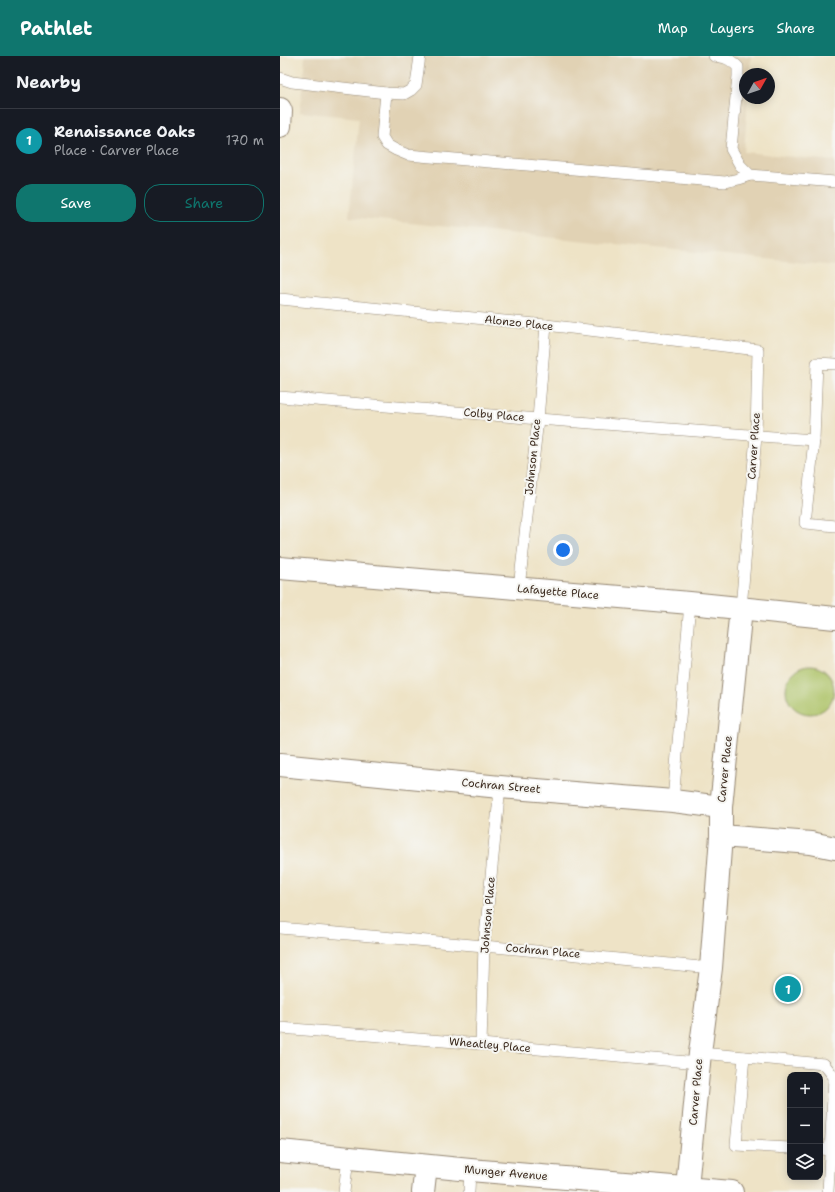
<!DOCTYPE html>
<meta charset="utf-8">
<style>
body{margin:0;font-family:"Shantell Sans",sans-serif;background:#242831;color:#f1f3f6}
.controls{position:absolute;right:12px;bottom:12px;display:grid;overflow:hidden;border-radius:8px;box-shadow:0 2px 10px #0003}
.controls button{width:36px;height:36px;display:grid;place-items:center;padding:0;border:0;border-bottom:1px solid #363941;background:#171b24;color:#f1f3f6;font:20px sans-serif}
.compass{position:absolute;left:459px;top:12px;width:36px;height:36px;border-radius:50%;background:#171b24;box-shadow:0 2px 10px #0003;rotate:50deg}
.you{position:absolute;left:283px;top:494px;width:14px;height:14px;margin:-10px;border:3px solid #fff;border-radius:50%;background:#1a73e8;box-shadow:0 0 0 6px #1a73e833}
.badge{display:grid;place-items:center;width:26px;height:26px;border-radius:50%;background:#0f766e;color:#fff;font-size:13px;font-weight:700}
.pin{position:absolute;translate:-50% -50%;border:2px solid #fff;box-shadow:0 1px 4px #0006}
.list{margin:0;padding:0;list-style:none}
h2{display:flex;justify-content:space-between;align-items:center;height:52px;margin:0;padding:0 16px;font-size:17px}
h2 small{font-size:13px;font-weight:400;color:#9ea1a6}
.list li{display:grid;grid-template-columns:26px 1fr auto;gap:12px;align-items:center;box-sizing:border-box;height:64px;padding:0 16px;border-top:1px solid #363941}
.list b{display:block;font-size:15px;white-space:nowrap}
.list p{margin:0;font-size:13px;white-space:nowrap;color:#9ea1a6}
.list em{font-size:13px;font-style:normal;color:#9ea1a6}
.actions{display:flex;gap:8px;padding:12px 16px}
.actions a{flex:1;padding:9px 0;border:1px solid #0f766e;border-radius:16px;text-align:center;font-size:14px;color:#0f766e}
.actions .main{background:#0f766e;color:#fff}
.icon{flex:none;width:22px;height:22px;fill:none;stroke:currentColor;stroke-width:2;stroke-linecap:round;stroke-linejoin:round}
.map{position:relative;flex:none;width:555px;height:1136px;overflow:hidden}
header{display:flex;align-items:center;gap:24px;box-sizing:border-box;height:56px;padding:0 20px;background:#0f766e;color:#fff}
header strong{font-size:19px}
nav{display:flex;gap:22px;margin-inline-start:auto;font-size:14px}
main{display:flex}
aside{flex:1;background:#171b24}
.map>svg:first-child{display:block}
</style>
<header>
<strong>Pathlet</strong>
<nav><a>Map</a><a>Layers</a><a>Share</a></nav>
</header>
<main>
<aside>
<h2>Nearby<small></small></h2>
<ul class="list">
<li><span class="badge" style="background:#0f9aa8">1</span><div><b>Renaissance Oaks</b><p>Place · Carver Place</p></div><em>170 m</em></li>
</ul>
<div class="actions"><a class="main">Save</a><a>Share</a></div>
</aside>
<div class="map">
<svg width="555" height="1136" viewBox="0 0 555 1136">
<rect width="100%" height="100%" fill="#f6f6f2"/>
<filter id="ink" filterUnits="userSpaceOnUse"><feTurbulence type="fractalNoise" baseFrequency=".025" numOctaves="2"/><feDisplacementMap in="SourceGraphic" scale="8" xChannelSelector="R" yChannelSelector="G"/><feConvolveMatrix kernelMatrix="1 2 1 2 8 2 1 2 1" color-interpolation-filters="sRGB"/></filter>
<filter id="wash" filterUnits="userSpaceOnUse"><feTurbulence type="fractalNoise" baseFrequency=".012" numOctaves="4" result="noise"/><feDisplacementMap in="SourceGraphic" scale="16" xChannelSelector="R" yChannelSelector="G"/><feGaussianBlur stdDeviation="0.9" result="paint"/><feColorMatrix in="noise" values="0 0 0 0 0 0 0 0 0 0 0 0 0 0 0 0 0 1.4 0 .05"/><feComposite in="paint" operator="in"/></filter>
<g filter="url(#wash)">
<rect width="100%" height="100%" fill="#eee3c6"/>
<path fill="#e1d2b4" d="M25,0H66L84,2L85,0H471L470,18H465V42H468L464,96L555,105V210L69,161L79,62L20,56Z"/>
<circle fill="#adc368" stroke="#747643" cx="530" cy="634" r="24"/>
</g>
<g filter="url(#ink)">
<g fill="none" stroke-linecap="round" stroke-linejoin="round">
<g stroke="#948672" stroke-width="12">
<g id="lane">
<path d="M434,0C445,1 450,3 458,11V20L451,93L460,109L470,119L555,126"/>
<path d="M0,22L12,26L106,37L124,38L131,34L136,29L140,0"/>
<path d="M106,37L102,81L107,89L116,94L128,99L445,126L458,123L470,119"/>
<path d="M0,243L266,269L478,294L476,380L461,552"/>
<path d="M555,308L537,307L534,384L525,467L555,470"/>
<path d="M0,341L258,363L534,384"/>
<path d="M239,532L258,363L266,269"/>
<path d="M393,745L410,547"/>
<path d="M0,872L204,890L431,912"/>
<path d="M0,972L201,988L419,1007"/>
<path d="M201,988L204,890L220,731"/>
<path d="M420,997L544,1008L554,1021L548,1136"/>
<path d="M464,1001L456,1089L510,1092"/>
<path d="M540,1093L550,1094"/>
<path d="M64,1136L68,1102"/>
<path d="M189,1136L190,1114"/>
</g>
</g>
<g stroke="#948672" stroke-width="24">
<g id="street">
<path d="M0,53L1,55L0,70"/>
<path d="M0,512L410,547L555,562"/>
<path d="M0,709L220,731L393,745L441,751"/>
<path d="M441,780L531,787L555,792"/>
<path d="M0,1095L190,1114L452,1136"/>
<path d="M407,1131L420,997L431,912L441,780V751L461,552"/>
<path d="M143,1136L146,1110"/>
</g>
</g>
<use href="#lane" stroke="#fff" stroke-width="11"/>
<use href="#street" stroke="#fff" stroke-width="22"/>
</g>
</g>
<g text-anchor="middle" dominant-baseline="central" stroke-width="4" stroke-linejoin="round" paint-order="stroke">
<g font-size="11" fill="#3b2a1e" stroke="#f6f6f2">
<text transform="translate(239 267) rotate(6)">Alonzo Place</text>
<text transform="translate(214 359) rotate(5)">Colby Place</text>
<text transform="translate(474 390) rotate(-86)">Carver Place</text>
<text transform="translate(253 401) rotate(-84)">Johnson Place</text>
<text transform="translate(278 536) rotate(5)">Lafayette Place</text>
<text transform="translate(445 713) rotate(-84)">Carver Place</text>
<text transform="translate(221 730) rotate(5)">Cochran Street</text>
<text transform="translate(208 859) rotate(-85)">Johnson Place</text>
<text transform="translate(263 895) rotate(5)">Cochran Place</text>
<text transform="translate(210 989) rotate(5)">Wheatley Place</text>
<text transform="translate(416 1036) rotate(-85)">Carver Place</text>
<text transform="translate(226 1117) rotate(5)">Munger Avenue</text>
</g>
</g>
</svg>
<div class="controls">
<button>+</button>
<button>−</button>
<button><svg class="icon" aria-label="layers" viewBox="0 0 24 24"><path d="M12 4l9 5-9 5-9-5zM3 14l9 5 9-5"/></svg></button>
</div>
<svg class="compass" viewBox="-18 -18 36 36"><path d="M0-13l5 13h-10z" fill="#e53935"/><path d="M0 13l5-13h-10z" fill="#9ea1a6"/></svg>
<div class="you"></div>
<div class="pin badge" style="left:508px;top:933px;background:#0f9aa8">1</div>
</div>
</main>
